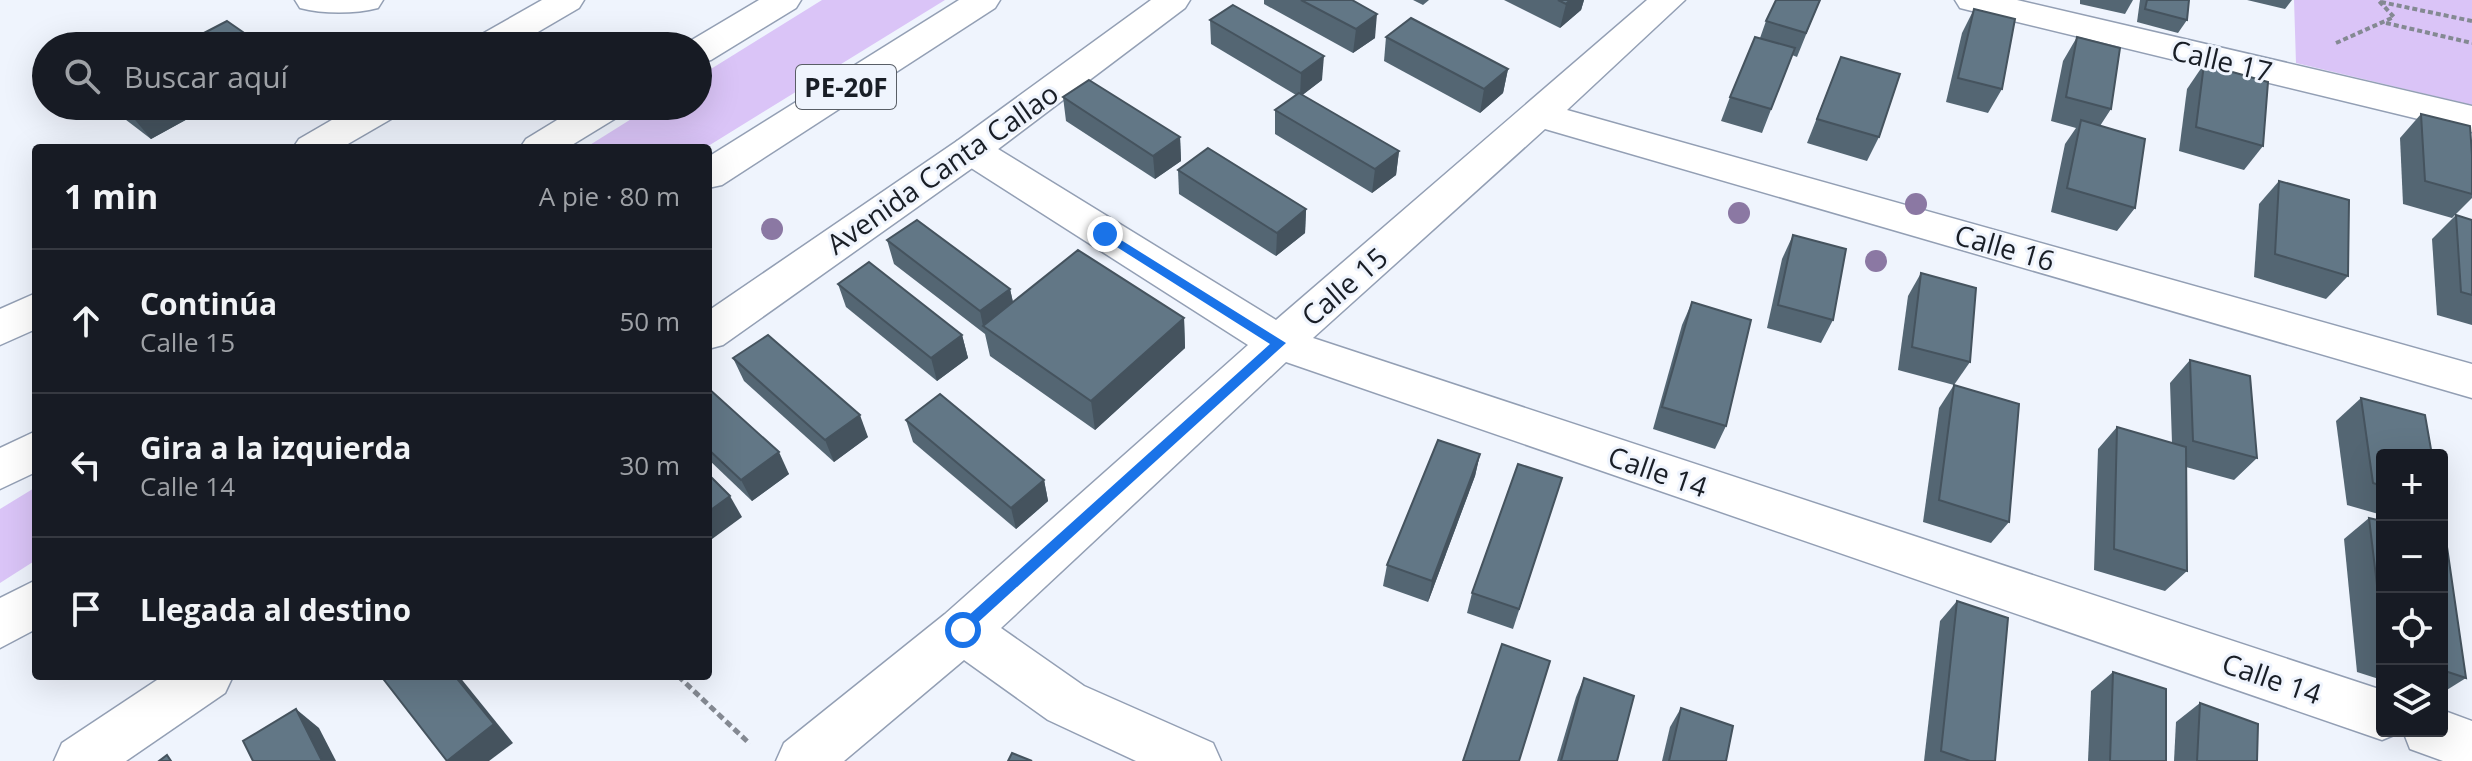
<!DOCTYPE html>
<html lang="es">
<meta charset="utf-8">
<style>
body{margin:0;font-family:"Open Sans",sans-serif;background:#20242c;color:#f1f3f6}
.controls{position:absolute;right:24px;bottom:24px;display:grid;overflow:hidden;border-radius:8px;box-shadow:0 8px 32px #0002}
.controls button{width:72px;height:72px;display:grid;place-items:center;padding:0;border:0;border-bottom:2px solid #363941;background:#171b24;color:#f1f3f6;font:40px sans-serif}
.stop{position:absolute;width:24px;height:24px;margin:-18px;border:6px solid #1a73e8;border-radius:50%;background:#fff}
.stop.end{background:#1a73e8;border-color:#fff;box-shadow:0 2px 8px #0008}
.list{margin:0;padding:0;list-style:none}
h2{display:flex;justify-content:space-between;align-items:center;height:104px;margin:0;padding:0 32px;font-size:34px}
h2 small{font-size:26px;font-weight:400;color:#9ea1a6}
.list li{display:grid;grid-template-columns:52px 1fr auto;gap:24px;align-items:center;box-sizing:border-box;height:144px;padding:0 32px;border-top:2px solid #363941}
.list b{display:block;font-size:30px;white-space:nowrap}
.list p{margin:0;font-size:26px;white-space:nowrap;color:#9ea1a6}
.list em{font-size:26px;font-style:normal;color:#9ea1a6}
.icon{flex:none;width:44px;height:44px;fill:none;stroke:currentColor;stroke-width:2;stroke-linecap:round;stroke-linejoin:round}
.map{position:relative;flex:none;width:2472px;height:761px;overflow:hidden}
.search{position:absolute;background:#171b24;box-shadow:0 8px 32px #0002;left:32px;top:32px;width:680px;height:88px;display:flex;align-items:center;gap:20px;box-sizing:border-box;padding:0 28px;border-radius:44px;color:#9ea1a6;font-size:30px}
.panel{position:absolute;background:#171b24;box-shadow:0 8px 32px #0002;left:32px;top:144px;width:680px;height:536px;border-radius:8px}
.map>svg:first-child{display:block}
</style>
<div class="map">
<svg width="2472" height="761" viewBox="0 0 2472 761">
<rect width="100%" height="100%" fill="#eff4fd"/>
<g fill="#dac4f7">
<path d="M822,0H945L705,148H585L652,106H698V77Z"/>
<path d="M2294,0H2472V105L2296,63Z"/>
<path d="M36,487V560L0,583V509Z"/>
</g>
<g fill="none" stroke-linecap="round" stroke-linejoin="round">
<g stroke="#939fb4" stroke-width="3">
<g id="minor">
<path d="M295,0H383L378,8C355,14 323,14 300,8Z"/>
<path d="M542,0H584L579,8L514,46H470L475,38Z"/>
<path d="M1647,0H1685L1567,110L2472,364V398L1545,129L1313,338L2382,690V731L2401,732L2382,740L1286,362L1001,628L1084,686L1213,743L1221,761H1136L1048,720L964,660L844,761H776L784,743L945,614L1248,345L957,159L952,150L957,141L971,137L985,141L1276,320Z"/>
<path d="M1955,0H2017L2472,106V132L1972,11L1960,8Z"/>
<path d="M356,106H404L398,115L341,148H293L299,139Z"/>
<path d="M36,293V329L0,345V309Z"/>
<path d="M2442,710L2472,721V761H2443L2410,749L2403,731H2442Z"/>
</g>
</g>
<g stroke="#939fb4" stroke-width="3">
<g id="tertiary">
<path d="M1151,0H1190L1185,8L985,159L723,345L708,349V311L957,141Z"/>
<path d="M163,676H233L225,693L126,761H54L62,743Z"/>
</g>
</g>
<g stroke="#939fb4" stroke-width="3">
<g id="primary">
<path d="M759,0H801L796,8L711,60L698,63V46H684L685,44Z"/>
<path d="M959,0H1000L995,8L722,185L708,188V157Z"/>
<path d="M580,106H627L621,115L567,148H520L526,139Z"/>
<path d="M36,431V472L0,489V448Z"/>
<path d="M36,580V629L0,648V598Z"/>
</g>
</g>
<g stroke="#848992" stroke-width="4" stroke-dasharray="5 3" stroke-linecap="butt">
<path d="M2381,2L2472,21"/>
<path d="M2386,23L2472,43"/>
<path d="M2336,43L2394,17L2378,0"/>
</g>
<path stroke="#848992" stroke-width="5" stroke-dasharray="7 4" stroke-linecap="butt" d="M678,676L750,744"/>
<use href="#minor" fill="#fff" fill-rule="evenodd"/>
<use href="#tertiary" fill="#fff" fill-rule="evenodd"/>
<use href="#primary" fill="#fff" fill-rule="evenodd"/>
</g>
<g fill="#8b78a3">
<circle cx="1916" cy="204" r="11"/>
<circle cx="1739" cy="213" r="11"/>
<circle cx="772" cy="229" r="11"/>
<circle cx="1876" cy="261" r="11"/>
</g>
<g fill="#546673">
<path d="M1264,0H1352L1375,38L1353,53L1264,4Z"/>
<path d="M1413,0H1429L1423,5Z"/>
<path d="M1504,0H1584L1581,10L1560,28Z"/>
<path d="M1820,0L1797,57L1792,55L1762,133L1721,121L1730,97L1760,38L1766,21Z"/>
<path d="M2080,0H2133L2125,14L2080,4Z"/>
<path d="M2140,0H2189L2187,20L2178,33L2137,22Z"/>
<path d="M2247,0H2292L2285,9Z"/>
<path d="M1974,9L2002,89L1988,113L1946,102L1962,33Z"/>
<path d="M1210,20L1322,80L1302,95L1399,151L1396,175L1372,193L1275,134V110L1296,95L1211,44Z"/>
<path d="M1386,37L1508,69L1503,93L1480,113L1384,61Z"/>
<path d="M2077,37L2111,109L2100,126L2135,208L2117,231L2051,212L2065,144L2076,128L2051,121L2063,61Z"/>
<path d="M1841,57L1879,137L1867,161L1807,143Z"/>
<path d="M2204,64L2263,146L2244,170L2179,151L2187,89Z"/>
<path d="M1063,97L1180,137L1181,161L1155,179L1066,121Z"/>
<path d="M112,106H211L151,139L117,113Z"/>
<path d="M2421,114L2472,155V198L2452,218L2403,204L2400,138Z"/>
<path d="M1178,170L1306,209L1305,233L1276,256L1179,194Z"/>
<path d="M2279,181L2348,276L2326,299L2254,277L2259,204Z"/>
<path d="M2456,215L2472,220V325L2437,315L2432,239Z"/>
<path d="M1793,235L1833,320L1821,343L1767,328L1782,259Z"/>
<path d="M887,240L1010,289L1013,302L1184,318L1185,348L1095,430L990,356L985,334L894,264Z"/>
<path d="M1921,273L1970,362L1954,385L1898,370L1908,296Z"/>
<path d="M838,284L962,335L968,358L937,381L846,307Z"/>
<path d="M1692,302L1726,426L1715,449L1653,429L1682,325Z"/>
<path d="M733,358L868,437L834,462L744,381Z"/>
<path d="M2190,360L2257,458L2234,480L2186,467L2187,571L2165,591L2094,570L2098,449L2117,427L2172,443L2170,383Z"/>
<path d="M1954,385L2009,522L1991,543L1923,522L1939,408Z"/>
<path d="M708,388L789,474L752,501L708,459Z"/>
<path d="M2361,398L2382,455V515L2347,505L2336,421Z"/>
<path d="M906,420L1044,480L1048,501L1016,529L913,442Z"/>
<path d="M1480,454L1475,476L1428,602L1383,586L1387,565Z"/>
<path d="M1562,478L1513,629L1467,613L1472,593Z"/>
<path d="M2369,518L2382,521V680L2357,672L2344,539Z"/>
<path d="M2442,539L2466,678L2442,693Z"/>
<path d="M1957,601L1995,761H1924L1940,621Z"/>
<path d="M2113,672L2166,761H2088L2091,691Z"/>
<path d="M1584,678L1617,761H1557L1576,697Z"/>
<path d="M2200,703L2257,761H2174L2176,722Z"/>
<path d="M1681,708L1726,761H1662L1670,727Z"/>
</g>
<g fill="#45535e">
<path d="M1570,0H1584L1581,10L1560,28L1566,4Z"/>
<path d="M1377,14L1375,38L1353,53L1356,29Z"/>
<path d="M1324,56L1322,80L1300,97L1301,73Z"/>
<path d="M1508,69L1503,93L1480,113L1484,89Z"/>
<path d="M148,106H211L151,139L131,115Z"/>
<path d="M250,106H262L254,111Z"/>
<path d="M1180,137L1181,161L1155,179L1153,156Z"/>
<path d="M1399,151L1396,175L1372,193L1375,169Z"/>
<path d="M1306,209L1305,233L1276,256L1277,233Z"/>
<path d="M1010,289L1015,312L983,326L980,311Z"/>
<path d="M1184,318L1185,348L1095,430L1091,401Z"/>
<path d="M962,335L968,358L937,381L931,358Z"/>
<path d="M860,415L868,437L834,462L825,440Z"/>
<path d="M779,452L789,474L752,501L741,480Z"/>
<path d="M1480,454L1475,476L1428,602L1432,581Z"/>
<path d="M1044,480L1048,501L1016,529L1011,508Z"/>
<path d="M730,496L742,517L708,542V512Z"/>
<path d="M455,676H459L513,743L489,761H447Z"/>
<path d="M296,709L319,728L336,761H322Z"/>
</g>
<g fill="#627786" stroke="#45535e" stroke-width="2">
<path d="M1301,0H1352L1377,14L1356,29Z"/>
<path d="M1558,0H1570L1566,4Z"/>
<path d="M1776,0H1820L1806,33L1766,21Z"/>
<path d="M2147,0H2189L2187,20L2145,9Z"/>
<path d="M1233,5L1324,56L1301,73L1210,20Z"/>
<path d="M1974,9L2015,19L2002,89L1958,78Z"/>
<path d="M1411,18L1508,69L1484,89L1386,37Z"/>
<path d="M227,21L263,46H179Z"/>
<path d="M1755,37L1795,48L1771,109L1730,97Z"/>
<path d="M2077,37L2120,48L2111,109L2066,97Z"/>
<path d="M1841,57L1900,74L1879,137L1817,119Z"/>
<path d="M2204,64L2268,82L2263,146L2196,127Z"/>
<path d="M1089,80L1180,137L1153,156L1063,97Z"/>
<path d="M1299,93L1399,151L1375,169L1275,110Z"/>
<path d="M120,106H148L131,115Z"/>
<path d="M2421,114L2470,126L2472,155V194L2425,181Z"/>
<path d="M2081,120L2145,139L2135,208L2067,188Z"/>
<path d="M1208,148L1306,209L1277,233L1178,170Z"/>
<path d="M2279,181L2349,200L2348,276L2275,254Z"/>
<path d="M2456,215L2472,220V295L2461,292Z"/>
<path d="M917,220L1010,289L980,311L887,240Z"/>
<path d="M1793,235L1846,249L1833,320L1778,305Z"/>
<path d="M1078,250L1184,318L1091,401L983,326Z"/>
<path d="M869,262L962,335L931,358L838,284Z"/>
<path d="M1921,273L1976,288L1970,362L1912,347Z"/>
<path d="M1692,302L1751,320L1726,426L1662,407Z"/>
<path d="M768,335L860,415L825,440L733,358Z"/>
<path d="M2190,360L2250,376L2257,458L2193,441Z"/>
<path d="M1954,385L2019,404L2009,522L1939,500Z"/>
<path d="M708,388L779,452L741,480L708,449Z"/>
<path d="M940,394L1044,480L1011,508L906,420Z"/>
<path d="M2361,398L2425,415L2432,455H2382V486L2373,483Z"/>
<path d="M2117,427L2186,447L2187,571L2114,549Z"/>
<path d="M1438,440L1480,454L1432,581L1387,565Z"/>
<path d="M1518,464L1562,478L1519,609L1472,593Z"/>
<path d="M708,474L730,496L708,512Z"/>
<path d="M2369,518L2382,521V627Z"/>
<path d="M2442,539L2446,540L2466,678L2442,670Z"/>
<path d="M1957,601L2008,618L1995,761H1970L1941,751Z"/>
<path d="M1502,644L1550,661L1519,761H1463Z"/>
<path d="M2113,672L2166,689V761H2110Z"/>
<path d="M381,676H455L494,724L447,761Z"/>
<path d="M1584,678L1634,696L1617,761H1561Z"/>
<path d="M2200,703L2258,724L2257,761H2197Z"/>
<path d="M1681,708L1733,726L1726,761H1669Z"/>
<path d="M296,709L322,761H253L243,741Z"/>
<path d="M1012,753L1032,761H1008Z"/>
<path d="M167,755L171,761H159Z"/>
</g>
<path fill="#1a73e8" d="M1105,230L1286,343L963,636L958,635V625L1270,344L1101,237V231Z"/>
<g text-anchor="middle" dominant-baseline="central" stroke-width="6" stroke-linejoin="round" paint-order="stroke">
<rect fill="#eff4fd" stroke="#595e66" stroke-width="2" x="796" y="65" width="100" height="44" rx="6"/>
<g font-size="26" font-weight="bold" fill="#191e26">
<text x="846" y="87">PE-20F</text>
</g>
<g font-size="28" fill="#191e26" stroke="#eff4fd">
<text transform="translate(2222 60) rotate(13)">Calle 17</text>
<text transform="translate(942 168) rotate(-35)">Avenida Canta Callao</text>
<text transform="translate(2005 247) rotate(16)">Calle 16</text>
<text transform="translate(1344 286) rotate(-41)">Calle 15</text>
<text transform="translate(1658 471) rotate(19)">Calle 14</text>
<text transform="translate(2272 678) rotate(19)">Calle 14</text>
</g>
</g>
</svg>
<div class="controls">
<button>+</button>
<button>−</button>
<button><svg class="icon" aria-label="locate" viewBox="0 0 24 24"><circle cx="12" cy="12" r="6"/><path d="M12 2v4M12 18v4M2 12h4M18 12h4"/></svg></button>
<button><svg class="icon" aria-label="layers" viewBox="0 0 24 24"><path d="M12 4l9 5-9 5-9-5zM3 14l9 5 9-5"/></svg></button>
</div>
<div class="stop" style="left:963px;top:630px"></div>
<div class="stop end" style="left:1105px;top:234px"></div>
<div class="search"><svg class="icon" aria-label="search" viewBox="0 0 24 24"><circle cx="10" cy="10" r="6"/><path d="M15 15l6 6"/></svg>Buscar aquí</div>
<section class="panel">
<h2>1 min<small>A pie · 80 m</small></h2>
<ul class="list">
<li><svg class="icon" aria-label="ahead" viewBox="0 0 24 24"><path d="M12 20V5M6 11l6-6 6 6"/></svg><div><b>Continúa</b><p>Calle 15</p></div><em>50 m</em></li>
<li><svg class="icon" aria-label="left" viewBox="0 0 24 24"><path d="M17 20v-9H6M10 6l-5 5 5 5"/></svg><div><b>Gira a la izquierda</b><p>Calle 14</p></div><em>30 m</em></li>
<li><svg class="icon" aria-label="arrive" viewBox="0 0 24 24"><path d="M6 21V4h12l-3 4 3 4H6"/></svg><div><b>Llegada al destino</b></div></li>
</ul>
</section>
</div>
